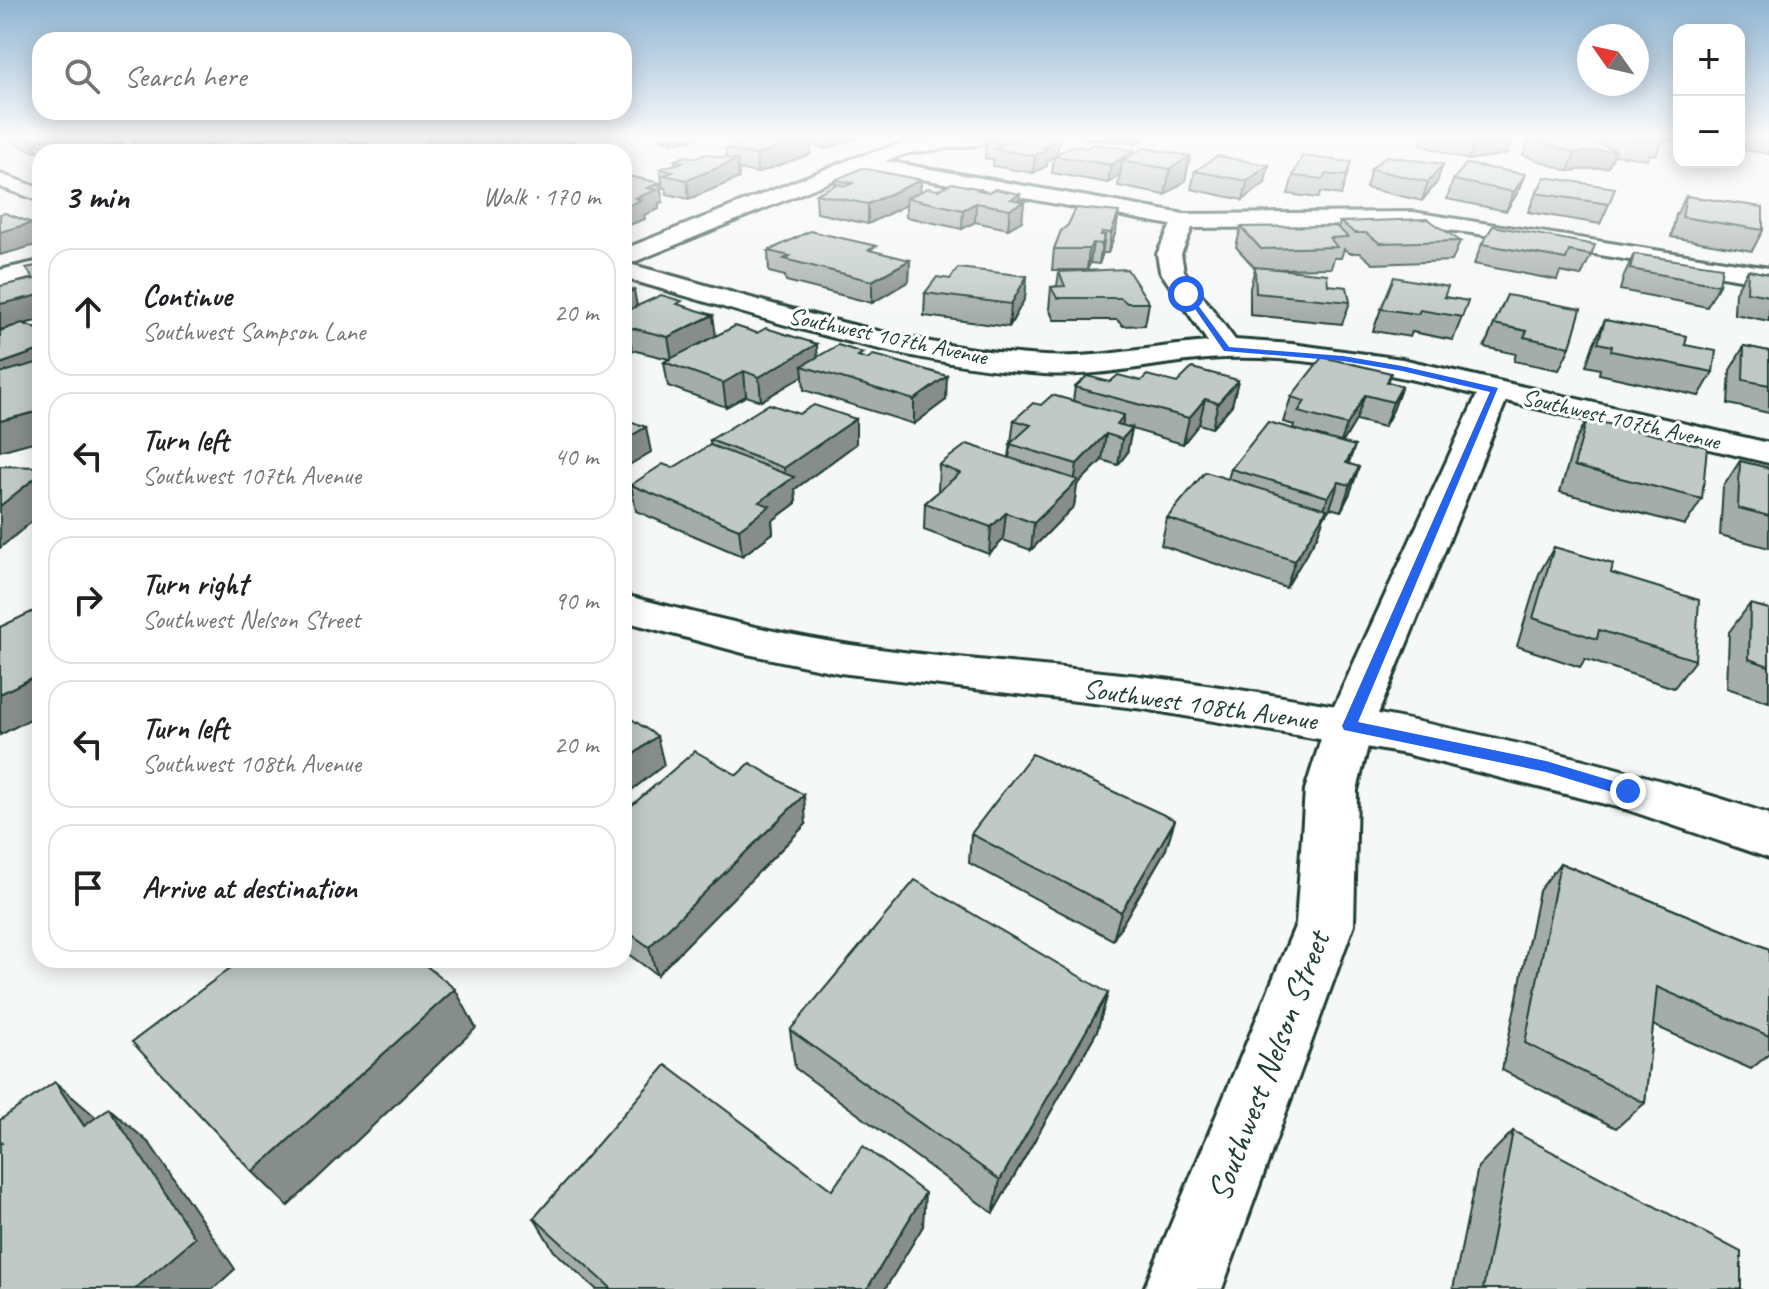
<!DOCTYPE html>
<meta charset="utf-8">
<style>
body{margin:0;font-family:Caveat,sans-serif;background:#f2f2f2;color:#202124}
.controls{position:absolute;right:24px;top:24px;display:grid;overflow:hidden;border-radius:16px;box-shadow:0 4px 20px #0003}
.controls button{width:72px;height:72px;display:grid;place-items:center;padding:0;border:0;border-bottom:2px solid #e0e0e0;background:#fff;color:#202124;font:40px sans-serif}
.compass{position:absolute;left:1577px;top:24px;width:72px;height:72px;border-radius:50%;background:#fff;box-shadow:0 4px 20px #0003;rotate:304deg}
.stop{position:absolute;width:24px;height:24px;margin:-18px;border:6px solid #2563eb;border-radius:50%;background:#fff}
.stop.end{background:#2563eb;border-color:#fff;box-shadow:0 2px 8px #0008}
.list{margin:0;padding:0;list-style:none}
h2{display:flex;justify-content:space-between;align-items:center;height:104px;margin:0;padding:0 32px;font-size:34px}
h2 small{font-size:26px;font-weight:400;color:#757577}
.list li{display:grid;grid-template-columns:52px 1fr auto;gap:24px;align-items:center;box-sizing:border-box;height:128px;margin:0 16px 16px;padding:0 16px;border:2px solid #e0e0e0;border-radius:24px}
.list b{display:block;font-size:30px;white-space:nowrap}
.list p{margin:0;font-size:26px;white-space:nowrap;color:#757577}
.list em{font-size:26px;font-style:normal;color:#757577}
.icon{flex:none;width:44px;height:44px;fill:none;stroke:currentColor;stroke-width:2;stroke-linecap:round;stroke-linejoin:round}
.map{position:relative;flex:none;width:1769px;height:1289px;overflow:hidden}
.search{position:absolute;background:#fff;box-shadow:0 4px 20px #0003;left:32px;top:32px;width:600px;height:88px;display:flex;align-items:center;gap:20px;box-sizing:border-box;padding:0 28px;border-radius:24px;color:#757577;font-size:30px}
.panel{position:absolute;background:#fff;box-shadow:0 4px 20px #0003;left:32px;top:144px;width:600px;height:824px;border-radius:24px}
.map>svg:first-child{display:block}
</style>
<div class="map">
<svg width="1769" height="1289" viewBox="0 0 1769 1289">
<rect width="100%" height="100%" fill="#f6f7f7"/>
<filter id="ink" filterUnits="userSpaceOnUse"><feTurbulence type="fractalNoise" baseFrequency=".0125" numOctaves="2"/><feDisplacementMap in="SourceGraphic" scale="16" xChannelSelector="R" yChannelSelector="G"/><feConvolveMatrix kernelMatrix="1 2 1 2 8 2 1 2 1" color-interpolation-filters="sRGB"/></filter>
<g filter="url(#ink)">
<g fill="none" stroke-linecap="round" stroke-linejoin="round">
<g stroke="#1f3d34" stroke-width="6">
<g id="street">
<path d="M302,138H332L372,148L374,152H343L305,142Z"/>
<path d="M945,138H999L990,143L909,153L885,161L1184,214L1413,212L1769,268V284L1472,233L1413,226L1192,228L1181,254L1184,271L1235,340L1292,344L1402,359L1769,443V463L1506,401L1373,726L1357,790L1354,924L1222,1289H1144L1296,924L1305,790L1325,726L1477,395C1396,375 1310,355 1225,358C1165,360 1105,378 1044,374C900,365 761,317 624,278V249L854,158L907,142ZM863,168L1171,225L1157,254L1160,271L1208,342C1153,346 1099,359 1044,356C902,348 766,300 629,264Z"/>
<path d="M40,261V275L0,286V270Z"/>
</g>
</g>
<g stroke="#1f3d34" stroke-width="6">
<g id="secondary">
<path d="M276,138H308L305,142L263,152H231L233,148Z"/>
<path d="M0,174L40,188V201L0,187Z"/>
<path d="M624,595C706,616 788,637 872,648C974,662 1077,667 1179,681C1380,709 1577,751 1769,814V858L1625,809L1406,754L1144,709L840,673L747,654L624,621Z"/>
</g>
</g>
<use href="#street" fill="#fff" fill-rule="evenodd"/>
<use href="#secondary" fill="#fff" fill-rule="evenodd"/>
</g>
<g fill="#a5adaa" stroke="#1f3d34" stroke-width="2">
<path d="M11,138H110L128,152H40V155L38,151L34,152L13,142Z"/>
<path d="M131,138H234L186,152L136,148Z"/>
<path d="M426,138H555L577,152H472L469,142L449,148L433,144L432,141L427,140Z"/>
<path d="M658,138H699L672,143Z"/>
<path d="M759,138H857L826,149L814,146V142L811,141V154L757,173L738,169L739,178L689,199L667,194L666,188H663L660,169L675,164V160L694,158H726V149Z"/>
<path d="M1082,138H1146L1135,144Z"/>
<path d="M1423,138H1512L1506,154L1468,160L1421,145Z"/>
<path d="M1530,138L1603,140L1604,138H1679V142L1663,140L1656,155L1650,154L1647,159L1614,155L1608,167L1568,171L1523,155Z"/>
<path d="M1744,138H1769V154L1744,150Z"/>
<path d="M1059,139L1057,154L1086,148L1134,150V154L1190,156L1185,181L1165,195L1118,186L1120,175L1108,183L1052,173L1054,157L1047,161V166L1033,173L993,166L994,160L985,158L986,141Z"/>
<path d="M1351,162L1341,195L1321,192L1318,198L1288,194L1293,176Z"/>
<path d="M1443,164L1437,182L1422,201L1366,188L1371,169Z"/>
<path d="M1195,171L1265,183L1243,200L1191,189Z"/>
<path d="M1525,174L1518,192L1506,211L1447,199L1453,180Z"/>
<path d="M835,180H921L920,191L938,190H980L1024,202L1022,221L1008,229L975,222L962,229L906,217V205L868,224L817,213L816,194L835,185Z"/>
<path d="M1536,193L1609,204L1600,224L1528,212Z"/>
<path d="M1686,196L1763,230L1752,251L1671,237L1676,215Z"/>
<path d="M1340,222L1460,241L1452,261L1373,264L1360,253H1349L1344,249L1341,258H1334L1331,268L1276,269L1328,285L1350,302L1342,324L1250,315V288L1255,268L1236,247L1241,227L1338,228Z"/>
<path d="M1493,226L1591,255L1581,276L1560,272L1557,280L1474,264L1482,244Z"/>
<path d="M1061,231H1116L1108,253H1103L1099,264L1090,263L1087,270H1052L1054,249Z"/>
<path d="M768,251L910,260L909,281L872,303L786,281L785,276L769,272Z"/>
<path d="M1634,254L1719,285L1707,307L1620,290L1624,275Z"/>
<path d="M1748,270L1769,274V321L1734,314L1735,292Z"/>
<path d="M1059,272L1149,303L1145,325L1123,326L1117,320H1054L1049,309L1051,287L1057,286Z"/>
<path d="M1027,276L1025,298L1009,327L924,316L925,293L950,279Z"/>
<path d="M624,288L637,306H683L716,336L817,358H863L946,400L914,424L804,390L803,376L761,401L746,396L726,407L668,386L664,362L669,359L632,350L624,354Z"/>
<path d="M1507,295L1570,347L1559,370L1514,361L1516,354L1484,347Z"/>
<path d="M1444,297L1468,301L1453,340L1412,332L1410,337L1373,331L1381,309Z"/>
<path d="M1605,320L1685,345L1713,372L1699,396L1599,374L1600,369L1586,366L1594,343Z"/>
<path d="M1744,346L1769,351V413L1728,404L1730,370Z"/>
<path d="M1238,380L1232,405L1212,428L1199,424L1183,444L1132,429L1127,453L1118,465L1102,460L1077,485L1074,506L1031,550L1003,540L989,554L924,530L925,503L938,492L939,465L1009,458L1014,420L1041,405L1073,401L1075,387L1110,382L1141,381L1177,383Z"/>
<path d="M1388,382L1402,386L1393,410L1384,427L1356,420L1343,442L1349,464L1359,467L1350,493L1341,511L1330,508L1324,517L1317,536L1286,588L1161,545L1167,518L1228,479L1231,469L1293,429L1294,425L1283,422L1291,397Z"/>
<path d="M799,414L856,419V444L795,489L796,503L772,521L773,533L742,556L636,511L631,485L673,468L710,446V440Z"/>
<path d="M1587,419L1702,499L1685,525L1560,492L1574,444Z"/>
<path d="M1740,461L1769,468V548L1720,535L1723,487Z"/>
<path d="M1554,547L1611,573L1695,660L1674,688L1585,659L1580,667L1517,646L1539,574Z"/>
<path d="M1750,604L1769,609V702L1727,688L1729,632Z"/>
<path d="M624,812L806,824L657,975L624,951Z"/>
<path d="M971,834L1166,849L1113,940L969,863Z"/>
<path d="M1560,863L1769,949V1054L1751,1069L1653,1025L1645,1103L1616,1128L1502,1070L1539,891Z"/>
<path d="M1108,993L1097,1031L993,1213L795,1068L790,1030Z"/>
<path d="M1513,1131L1741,1289H1453L1478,1167Z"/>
<path d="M832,1190L923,1226L885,1289H596L554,1251L534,1218Z"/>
</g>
<g fill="#868d8b" stroke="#1f3d34" stroke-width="2">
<path d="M27,138H101L53,148L33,142L38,151L34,152Z"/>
<path d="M180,138H234L186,152Z"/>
<path d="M450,138H468L469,142L449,148L446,139Z"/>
<path d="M508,138H553L511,143L513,152H495L493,142Z"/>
<path d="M671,138H699L672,143Z"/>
<path d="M807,138H811V154L757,173L756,155Z"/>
<path d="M826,138H857L826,149Z"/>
<path d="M1136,138H1146L1135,144Z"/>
<path d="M1508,138H1512L1506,154L1468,160L1474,143Z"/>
<path d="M1059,139L1057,156H1054V157L1047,161V166L1033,173L1035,156L1042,147Z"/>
<path d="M1605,140L1601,151L1616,150L1608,167L1568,171L1575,153L1591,141Z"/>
<path d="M575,141L577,152H553L556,147Z"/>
<path d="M124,142L128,152H77Z"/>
<path d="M1134,150L1133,163L1122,161L1120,175L1108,183L1111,165Z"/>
<path d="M1190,156L1185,181L1165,195L1170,169Z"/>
<path d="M737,160L739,178L689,199L687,180Z"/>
<path d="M1443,164L1437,182L1422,201L1428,182Z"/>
<path d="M1269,165L1265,183L1243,200L1247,181Z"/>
<path d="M1525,174L1518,192L1506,211L1514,192Z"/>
<path d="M921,180L920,198H907L906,205L868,224V204Z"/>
<path d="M660,183L663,202L659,203V209L644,215L645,219L624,227V207L647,188Z"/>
<path d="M1020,194L1019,204L1024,202L1022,221L1008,229L1011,199Z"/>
<path d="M976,203L975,222L962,229L963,210Z"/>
<path d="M1119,212L1116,231L1108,253L1111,233Z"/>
<path d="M32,223L40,238V244L0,255V232Z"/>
<path d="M1105,235L1102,255L1099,264L1102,244Z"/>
<path d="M1093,243L1090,263L1087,270L1089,249Z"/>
<path d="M910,260L909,281L872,303V281Z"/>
<path d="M1027,276L1025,298L1009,327L1011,304Z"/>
<path d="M634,290L638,312L624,319V295Z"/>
<path d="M40,295V320L0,330V304Z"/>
<path d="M713,315L716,337L672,360L668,337Z"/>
<path d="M628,327L632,350L624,354V329Z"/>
<path d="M817,344L818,368L802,366L803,376L761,401L759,377Z"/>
<path d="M40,350V379L0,393V364Z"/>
<path d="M744,371L746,396L726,407L723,383Z"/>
<path d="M947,376L946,400L914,424V400Z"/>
<path d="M1238,380L1232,405L1212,428L1218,403Z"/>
<path d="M1402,386L1393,410L1384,427L1393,402Z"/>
<path d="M1365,395L1356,420L1338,450L1347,425Z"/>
<path d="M1205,399L1199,424L1183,444L1189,418Z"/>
<path d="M40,411V440L0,451V421Z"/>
<path d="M1124,415L1120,439L1117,424Z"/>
<path d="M856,419V444L795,489L796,503L772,521L773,533L742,556L739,529L759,502L786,483L784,468Z"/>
<path d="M646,427L651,452L624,468V440Z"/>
<path d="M1132,428L1127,453L1118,465L1122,439Z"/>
<path d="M1106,434L1102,460L1077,485L1074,506L1031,550L1034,523L1074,484L1077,464Z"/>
<path d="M1355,446L1346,471L1339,482L1330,508L1324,517L1317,536L1286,588L1295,561L1321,518L1328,497Z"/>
<path d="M1359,467L1350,493L1341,511L1350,485Z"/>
<path d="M40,474V515L0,548V506Z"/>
<path d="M1006,513L1003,540L989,554L991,527Z"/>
<path d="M40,674V714L0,735V694Z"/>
<path d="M657,736L664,765L624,796V762Z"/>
<path d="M804,795L806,824L657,975L649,947Z"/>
<path d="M1175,820L1166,849L1113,940L1121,912Z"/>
<path d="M455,989L476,1028L288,1206L253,1172Z"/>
<path d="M1108,993L1097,1031L993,1213L1000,1180Z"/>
<path d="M55,1082L98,1119L84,1126Z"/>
<path d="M109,1108L150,1144L235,1269L213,1289H135Z"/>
<path d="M925,1193L923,1226L885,1289H867Z"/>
</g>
<g fill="#c0c9c6" stroke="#1f3d34" stroke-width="2">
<path d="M53,138H66L78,142L97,138H110L124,142L77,152H64L33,142Z"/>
<path d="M476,138H508L493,142Z"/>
<path d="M528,138H555L575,141L556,147L564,149L553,152H508L521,148L511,143Z"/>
<path d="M759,138H807L756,155L726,149Z"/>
<path d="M993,138H1055L1059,139L1042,147L1048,148L1035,156L994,149L1004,144L986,141Z"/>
<path d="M1458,138H1508L1474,143Z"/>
<path d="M1530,138H1598L1605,140L1591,141L1616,150L1575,153Z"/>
<path d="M1624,138H1657L1656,142Z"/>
<path d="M300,141L333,149L326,151L331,152H255Z"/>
<path d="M1094,144L1134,150L1111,165L1054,156L1072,146L1086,148Z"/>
<path d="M1144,148L1190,156L1170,169L1122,161Z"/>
<path d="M706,154L737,160L687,180L664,175L673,172L660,169L683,162L675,160L686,156L694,158Z"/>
<path d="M1217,156L1269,165L1247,181L1195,171Z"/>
<path d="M1302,156L1351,162L1346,176L1326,174L1323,179L1293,176Z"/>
<path d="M1386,156L1443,164L1428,182L1371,169Z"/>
<path d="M1466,164L1525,174L1514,192L1453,180Z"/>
<path d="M862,168L921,180L868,204L816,194L837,184L846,186L853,183L835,180Z"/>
<path d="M624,175L660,183L647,188L657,190L635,198L642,200L624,207Z"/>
<path d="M1545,177L1615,188L1609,204L1536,193Z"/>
<path d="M952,183L980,189L978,190L989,192L995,189L1020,194L1011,199L1024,202L1010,209L976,203L963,210L907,198L928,188L938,190Z"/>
<path d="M1686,196L1763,207V230L1682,217Z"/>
<path d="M1076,208L1119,212L1111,233L1102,232L1101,235H1105L1102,244L1093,243L1089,249H1054L1061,231L1068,225Z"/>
<path d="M5,213L32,223L0,232V214Z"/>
<path d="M1428,219L1460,241L1380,243L1366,233H1355L1340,222Z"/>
<path d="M1336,226L1348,237L1330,238L1337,247L1261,249L1241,227Z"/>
<path d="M1493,226L1595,245L1591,255L1569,251L1566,259L1482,244Z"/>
<path d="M810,231L877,246L869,250L910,260L872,281L784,259L790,256L768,251Z"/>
<path d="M1634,254L1722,267L1719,285L1630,269Z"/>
<path d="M40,265V295L0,304V286L34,279L26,268Z"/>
<path d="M1255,267L1327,274L1328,285L1347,287L1350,302L1256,293Z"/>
<path d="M958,268L1027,276L1011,304L925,293L937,277L950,279Z"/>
<path d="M1127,269L1149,303H1127L1121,298H1057L1051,287L1065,286L1059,272Z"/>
<path d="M1748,270L1769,274V296L1747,292Z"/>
<path d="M1394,277L1448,287L1444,297L1468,301L1462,317L1420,310L1418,314L1381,309Z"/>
<path d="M624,288L634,290L624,295Z"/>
<path d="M661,295L682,301L677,304L713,315L668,337L628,327L624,329V312Z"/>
<path d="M1507,295L1581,309L1570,347L1524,337L1527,331L1494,324Z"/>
<path d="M1605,320L1687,336L1685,345L1716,351L1713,372L1611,351L1612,346L1598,343Z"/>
<path d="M22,323L40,330V350L0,364V331Z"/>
<path d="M735,326L757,333L766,328L817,344L759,377L744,371L723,383L664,362Z"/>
<path d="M838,345L863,353L858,356L867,359L873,355L882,357L947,376L914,400L802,366Z"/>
<path d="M1744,346L1769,351V385L1743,380Z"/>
<path d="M1322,357L1391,373L1387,382L1402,386L1393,402L1365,395L1347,425L1298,412L1305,401L1291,397Z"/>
<path d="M40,362V411L0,421V373Z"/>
<path d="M1192,368L1238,380L1218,403L1205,399L1189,418L1075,387L1087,376L1110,382L1118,375L1141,381L1147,375L1177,383Z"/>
<path d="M1052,395L1124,415L1117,424L1132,428L1122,439L1106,434L1077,464L1010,444L1031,425L1014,420L1033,403L1041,405Z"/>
<path d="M769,404L799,414L814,405L856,419L784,468L710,440Z"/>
<path d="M624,419L646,427L624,440Z"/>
<path d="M1587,419L1707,447L1702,499L1574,466Z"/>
<path d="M1268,422L1355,446L1346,463L1359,467L1350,485L1339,482L1328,497L1231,469Z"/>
<path d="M967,444L1078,480L1034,523L1006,513L991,527L925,503L960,473L939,465Z"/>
<path d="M710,445L794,477L759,502L770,506L739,529L631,485L663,464L673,468Z"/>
<path d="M1740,461L1769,468V516L1738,508Z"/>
<path d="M0,466L40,467V474L0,506Z"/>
<path d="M1205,472L1327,509L1295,561L1167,518Z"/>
<path d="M1554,547L1613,564L1611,573L1699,600L1695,660L1599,630L1597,639L1533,618Z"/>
<path d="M1750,604L1769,609V666L1749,659Z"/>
<path d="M40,608V674L0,694V627Z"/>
<path d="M624,714L657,736L624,762Z"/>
<path d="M695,751L737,775L750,763L804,795L649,947L624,929V812Z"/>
<path d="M1032,754L1175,820L1121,912L971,834Z"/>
<path d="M1560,863L1769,949V1036L1657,987L1645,1103L1525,1043Z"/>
<path d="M915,880L1108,993L1000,1180L790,1030Z"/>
<path d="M241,960H419L455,989L253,1172L132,1042Z"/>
<path d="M666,1065L832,1190L863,1146L925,1193L867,1289H612L534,1218Z"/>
<path d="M55,1082L84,1126L109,1108L195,1238L135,1289H0V1144L2,1143L0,1141V1120Z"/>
<path d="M1513,1131L1741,1252V1289H1483Z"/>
</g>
</g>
<linearGradient id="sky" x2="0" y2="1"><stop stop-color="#8fb4d2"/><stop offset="0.43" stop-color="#fbfbfb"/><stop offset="1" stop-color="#fbfbfb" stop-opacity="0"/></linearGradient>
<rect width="1769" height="318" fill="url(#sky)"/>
<path fill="#2563eb" d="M1184,293H1189L1229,347L1343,356L1402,366L1498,388L1358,722L1546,761L1633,787V795L1628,797L1546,772L1344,730L1342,726L1490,392L1402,371L1343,361L1224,351Z"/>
<g text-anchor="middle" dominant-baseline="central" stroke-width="6" stroke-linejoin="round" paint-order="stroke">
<g font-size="24" fill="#1f3d34" stroke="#fff">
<text transform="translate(888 336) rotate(12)">Southwest 107th Avenue</text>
<text transform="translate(1621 419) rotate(13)">Southwest 107th Avenue</text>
</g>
<g font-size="28" fill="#1f3d34" stroke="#fff">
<text transform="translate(1200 704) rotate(8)">Southwest 108th Avenue</text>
</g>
<g font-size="34" fill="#1f3d34" stroke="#fff">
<text transform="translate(1268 1066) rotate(-69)">Southwest Nelson Street</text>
</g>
</g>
</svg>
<div class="controls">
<button>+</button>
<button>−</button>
</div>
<svg class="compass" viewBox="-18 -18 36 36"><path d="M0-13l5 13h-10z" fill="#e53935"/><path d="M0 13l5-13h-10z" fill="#757577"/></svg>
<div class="stop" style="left:1186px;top:294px"></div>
<div class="stop end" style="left:1628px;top:791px"></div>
<div class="search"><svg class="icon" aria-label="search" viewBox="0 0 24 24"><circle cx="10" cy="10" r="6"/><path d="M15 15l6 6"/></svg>Search here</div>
<section class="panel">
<h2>3 min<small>Walk · 170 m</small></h2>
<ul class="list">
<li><svg class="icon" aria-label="ahead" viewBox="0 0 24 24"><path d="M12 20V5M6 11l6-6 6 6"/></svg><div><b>Continue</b><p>Southwest Sampson Lane</p></div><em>20 m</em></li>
<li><svg class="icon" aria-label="left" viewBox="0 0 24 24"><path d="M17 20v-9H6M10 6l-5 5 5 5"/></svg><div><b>Turn left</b><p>Southwest 107th Avenue</p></div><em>40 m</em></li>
<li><svg class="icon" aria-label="right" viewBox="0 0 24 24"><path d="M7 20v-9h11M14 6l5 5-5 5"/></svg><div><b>Turn right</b><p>Southwest Nelson Street</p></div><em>90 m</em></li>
<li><svg class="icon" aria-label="left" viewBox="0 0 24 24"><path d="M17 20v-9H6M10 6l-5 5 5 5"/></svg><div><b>Turn left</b><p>Southwest 108th Avenue</p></div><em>20 m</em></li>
<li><svg class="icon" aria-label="arrive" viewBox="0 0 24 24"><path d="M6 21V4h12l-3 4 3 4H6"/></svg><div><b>Arrive at destination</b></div></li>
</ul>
</section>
</div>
